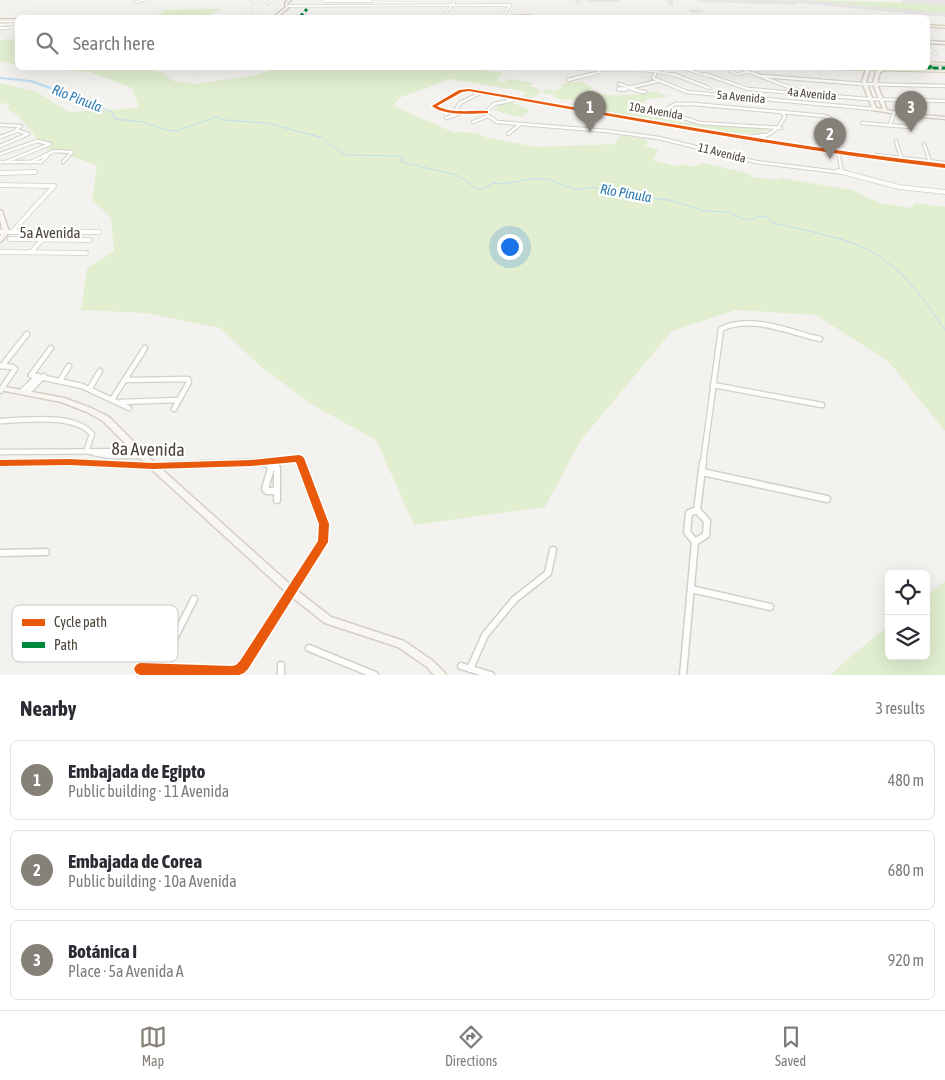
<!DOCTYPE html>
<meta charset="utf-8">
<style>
body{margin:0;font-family:"Asap Condensed",sans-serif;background:#f2f2f3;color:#2b2b33}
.controls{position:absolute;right:15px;bottom:15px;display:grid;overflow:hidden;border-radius:8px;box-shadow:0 5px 20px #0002}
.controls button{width:45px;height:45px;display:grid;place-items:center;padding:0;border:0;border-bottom:1px solid #e1e1e2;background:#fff;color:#2b2b33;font:25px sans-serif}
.you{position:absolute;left:509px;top:246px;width:18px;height:18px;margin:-12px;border:4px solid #fff;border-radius:50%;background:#1a73e8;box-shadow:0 0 0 8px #1a73e833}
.badge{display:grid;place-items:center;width:32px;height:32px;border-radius:50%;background:#868178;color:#fff;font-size:16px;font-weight:700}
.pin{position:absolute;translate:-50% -41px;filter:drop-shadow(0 1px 2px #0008)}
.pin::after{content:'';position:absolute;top:26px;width:18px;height:15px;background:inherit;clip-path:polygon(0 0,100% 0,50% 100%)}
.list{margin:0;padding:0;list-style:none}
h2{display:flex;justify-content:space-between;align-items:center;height:65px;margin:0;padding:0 20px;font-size:21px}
h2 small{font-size:16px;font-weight:400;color:#7c7c81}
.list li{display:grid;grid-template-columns:32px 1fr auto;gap:15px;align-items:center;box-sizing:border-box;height:80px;margin:0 10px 10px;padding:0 10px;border:1px solid #e1e1e2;border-radius:8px}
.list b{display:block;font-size:19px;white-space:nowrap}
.list p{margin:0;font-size:16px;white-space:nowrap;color:#7c7c81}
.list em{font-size:16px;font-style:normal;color:#7c7c81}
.icon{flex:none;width:28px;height:28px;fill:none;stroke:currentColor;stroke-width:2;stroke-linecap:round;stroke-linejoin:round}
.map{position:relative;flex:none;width:945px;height:675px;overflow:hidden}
.search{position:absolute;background:#fff;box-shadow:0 5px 20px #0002;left:15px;right:15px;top:15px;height:55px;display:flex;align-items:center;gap:12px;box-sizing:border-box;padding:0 18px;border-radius:8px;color:#7c7c81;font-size:19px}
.sheet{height:335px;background:#fff}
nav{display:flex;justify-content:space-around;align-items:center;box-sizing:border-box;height:70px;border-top:1px solid #e1e1e2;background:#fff;font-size:14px;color:#7c7c81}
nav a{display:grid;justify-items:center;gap:2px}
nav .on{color:#868178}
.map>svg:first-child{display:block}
</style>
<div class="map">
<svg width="945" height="675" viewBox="0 0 945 675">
<rect width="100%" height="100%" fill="#f4f2ee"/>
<g fill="#e1eecf">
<path d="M813,0L945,4V15L819,2Z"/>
<path d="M221,9L207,17H156L164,10Z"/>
<path d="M17,39V65L0,61V40Z"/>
<path d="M43,68L146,69L163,73L173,81L195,84L251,76L279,68H455L453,69H471L503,73L498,78V81L505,82L508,79L534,83L531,86L525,85L539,89L540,92L532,98H521L527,92L450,79L399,98L393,106L453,132L477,133L488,138L537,147L615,144L620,135L645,139L648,142L645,146L659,150L653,160L676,166L682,164L694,167L704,163L751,174V177L779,180L780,178L852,190L880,203L912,208L914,203L945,207V431L889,362L816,315L736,310L672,331L581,440L545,507L414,525L376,440L311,404L259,365L220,328L146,313L81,310L87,268L114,251L111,218L92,200L97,165L45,148L19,117L8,109L9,104L0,103V83L37,92L69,112L139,108L132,88L90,72Z"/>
<path d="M580,81L592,87L590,89C603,100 642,94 658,91L659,94L672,96L648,99L642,103C651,120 700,125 718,126C734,126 754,124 769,129C741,146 620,112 582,108V102C573,98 563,101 554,97L555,95L541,92L546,89L555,91L562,88V84Z"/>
<path d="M511,102L530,110L522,117C510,116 504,112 493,110L499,105Z"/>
<path d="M945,581V675H831L851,656L889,626V656H926V596Z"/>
</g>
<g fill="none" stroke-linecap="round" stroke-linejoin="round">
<path stroke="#c0ddf1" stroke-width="1" d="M69,94L112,112L115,119L144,122L166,130L176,131L216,117L225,120L267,123L323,138L334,148L347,155L403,156L401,162L456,175L464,179L476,189L484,188L493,183L502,184L531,179H548L576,190L593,187L628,196L669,200L705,211L730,212L738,217L749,220L761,216L768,217L773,223C809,232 851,237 882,258C909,276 927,305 945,330"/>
<path fill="#c0ddf1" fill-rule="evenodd" d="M0,77L31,80L72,94L67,95L30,82L0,79Z"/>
<g fill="#e8e6e4" fill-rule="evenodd">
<path d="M575,0H581V3L576,4Z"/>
<path d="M585,0H621L618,2H588Z"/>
<path d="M667,0H673V6H669Z"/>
<path d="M696,0H807L945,13V17L799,3L796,5L699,2Z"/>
<path d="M689,9L704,11L701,13L691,12Z"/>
</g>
<path fill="#e8e6e4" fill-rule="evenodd" d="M901,0H945V5L908,4L903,3Z"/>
<g stroke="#d2d0cb" stroke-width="3">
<g id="street-far4">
<path d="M324,1H371"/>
<path d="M136,2L145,0"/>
<path d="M254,2L256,0"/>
<path d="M268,3L272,0"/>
<path d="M288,6L510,5L503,17"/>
<path d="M244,18L252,13"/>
<path d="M260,18L261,16"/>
<path d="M299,18L307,9"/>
<path d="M443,18L455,0"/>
<path d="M0,21H17"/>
<path d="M0,25L12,24"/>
<path d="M0,28H8"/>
<path d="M0,31V33"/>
<path d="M930,49L936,54"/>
<path d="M507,68L510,69"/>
<path d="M571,68C606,74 642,65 677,76"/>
<path d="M682,68L708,76"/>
<path d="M739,68L759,76"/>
<path d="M818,68L820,73"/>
<path d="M730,71L737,74L749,72"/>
<path d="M200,73L203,68"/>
<path d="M753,73L754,70H760V68"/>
<path d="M586,76L600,72"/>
<path d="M654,76L658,68"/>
</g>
</g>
<g stroke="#d2d0cb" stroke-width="4.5">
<g id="street-far3">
<path d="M655,74L653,78L687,92L874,109"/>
<path d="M673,74L709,88"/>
<path d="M705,74L748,89L868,99L945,101"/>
<path d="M755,74L799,91"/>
<path d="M763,76L862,84L945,86"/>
<path d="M568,80L591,74"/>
<path d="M619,84C628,86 636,92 645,92"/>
<path d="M622,88L625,90L618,89Z"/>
<path d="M624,89L658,81"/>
<path d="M513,100L494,104L486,112L487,115L497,122L607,131L659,138L756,162L845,173"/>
<path d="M455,111L460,103L480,93"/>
<path d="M486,112H451L434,106L461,91L469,90L766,142L945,166"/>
<path d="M446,118L461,113"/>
<path d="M473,122L488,116"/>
<path d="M862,123L910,127"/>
<path d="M0,125L21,126"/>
<path d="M890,125L894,113"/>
<path d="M21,126L16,130L28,134"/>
<path d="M781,128L700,123L684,118L668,108L675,104H694L825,116L831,119L842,172"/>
<path d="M508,134L519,125"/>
<path d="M0,137L17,131"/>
<path d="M748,137L765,135"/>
<path d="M762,141L763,137C774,132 780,127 785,116L782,112"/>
<path d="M896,141L901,158"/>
<path d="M924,144L930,162"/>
<path d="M0,146L28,134"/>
<path d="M0,154L37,141L50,144L6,162"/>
<path d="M875,155L945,163"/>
<path d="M0,162H41L48,155"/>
<path d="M31,162L54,151L72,152L63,162"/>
<path d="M9,173L35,172"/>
</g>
</g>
<g stroke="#d2d0cb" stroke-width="5.5">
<g id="street-far2">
<path d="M838,171L899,187L945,192"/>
<path d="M0,173L35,172"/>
<path d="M0,185L54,186L12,232"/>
<path d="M0,232H99"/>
<path d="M10,239L89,240"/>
<path d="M0,252L86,253"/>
<path d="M31,252L43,239"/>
</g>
</g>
<g stroke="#d2d0cb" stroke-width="7">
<g id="street-far1">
<path d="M0,366L13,367L15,369L0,391"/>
<path d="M2,366L27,334"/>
<path d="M31,375L82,386L129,408"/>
<path d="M31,375L51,348"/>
<path d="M61,379L69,366"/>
<path d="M125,380L188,379L189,382L174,409"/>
<path d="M713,385L822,405"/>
<path d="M90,388L100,371"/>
<path d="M21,392L38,376"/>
<path d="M27,393L44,376"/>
<path d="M113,398L145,348"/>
<path d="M121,402L179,400"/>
<path d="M0,421C26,420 74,413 92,434L87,449L90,452"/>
<path d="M0,452L137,451"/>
<path d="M94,453L110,456H143"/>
<path d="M262,462L264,463"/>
<path d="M9,463H87"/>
<path d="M252,463L299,458L301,463"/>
<path d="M703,463L721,329C751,314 789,332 820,339"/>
</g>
</g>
<g stroke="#d2d0cb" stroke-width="9">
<g id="street">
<path d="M262,462L277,468V500"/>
<path d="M0,463L69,462L153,466L264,462"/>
<path d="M272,465L265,489L267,491H277"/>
<path d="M702,472L827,499"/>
<path d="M697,510L703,462"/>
<path d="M695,542L706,535L707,521L697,510"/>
<path d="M695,542L687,532L689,513L697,510"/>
<path d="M0,553L46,552"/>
<path d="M691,589L770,607"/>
<path d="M309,648L375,675"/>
<path d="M281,665V675"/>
<path d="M461,666L491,675"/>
<path d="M140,669L232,672L244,665L323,542L324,524L300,462"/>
<path d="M470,669L485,635L514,600L548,573L553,550"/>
<path d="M158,671L194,599"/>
<path d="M683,675L695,542"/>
</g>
</g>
<g stroke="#d3cfc5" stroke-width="3">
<g id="secondary">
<path d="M288,0H291L287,3L288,8L276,18H273L286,7L285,3Z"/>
<path d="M928,41L945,42V44L928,43Z"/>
<path d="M864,68H868L870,69L866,82L876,108L883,109L873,84L876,71L884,68H887V69L880,72L877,84L887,110L909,114L945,117V119L909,116L873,110L862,82L866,69Z"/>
<path d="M0,210L2,211L9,232L2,241L0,242V236L3,232L0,220Z"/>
<path d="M0,386L64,398L91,408L109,417L156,464L294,588L331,617L404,641L433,661L444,672L446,675H434L427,667L398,647L325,623L288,594L150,468L103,421L87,412L61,402L0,390Z"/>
</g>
</g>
<g stroke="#d6cebb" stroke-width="2">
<g id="primary">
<path d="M525,15L556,18H493L494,17Z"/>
<rect x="0" y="19" width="18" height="2"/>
<path d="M928,25L945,26V28L928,27Z"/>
<path d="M928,62L945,63V65L928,64Z"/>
<path d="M828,68H854L945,70V72L830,69Z"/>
</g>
</g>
<use href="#street-far4" stroke="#fdfdfc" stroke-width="2"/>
<use href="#street-far3" stroke="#fdfdfc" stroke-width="2.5"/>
<use href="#street-far2" stroke="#fdfdfc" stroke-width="4"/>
<use href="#street-far1" stroke="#fdfdfc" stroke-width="4.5"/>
<use href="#street" stroke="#fdfdfc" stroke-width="6"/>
<use href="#secondary" fill="#f7f6f1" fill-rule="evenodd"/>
<use href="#primary" fill="#f2efe6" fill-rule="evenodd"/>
<g stroke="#00873e" stroke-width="3" stroke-dasharray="6 3" stroke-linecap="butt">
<path d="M299,18L307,9"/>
<path d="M928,66L931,67L929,68H945"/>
</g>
<g stroke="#fff" stroke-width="3">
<g id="cycleway">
<path d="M469,89C627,116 785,146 945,164V168C785,149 627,119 469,91L462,92L437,106C451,114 471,110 486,111H488V113C472,114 444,116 432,106L459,90Z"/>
<path d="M299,455L302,456L304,458L329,524L328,542L248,669L244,673L239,675H140L136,673L134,669L136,665L140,663L232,666L236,665L240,661L318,541L319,524L296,462L251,466L153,469L69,465L0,466V460L69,459L153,463L251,460Z"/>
</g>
</g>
<use href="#cycleway" fill="#e8590c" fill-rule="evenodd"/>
</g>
<g text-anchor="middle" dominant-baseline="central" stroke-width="4.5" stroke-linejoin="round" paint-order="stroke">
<g font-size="12" fill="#4b4439" stroke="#fff">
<text transform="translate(812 94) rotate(5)">4a Avenida</text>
<text transform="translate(741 97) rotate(5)">5a Avenida</text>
<text transform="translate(656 111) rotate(10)">10a Avenida</text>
<text transform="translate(722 153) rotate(14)">11 Avenida</text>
</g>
<g font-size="14" font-style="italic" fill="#2e7ab2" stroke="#fff">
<text transform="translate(77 98) rotate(21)">Río Pinula</text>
<text transform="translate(626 193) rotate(10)">Río Pinula</text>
</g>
<g font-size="15" fill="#4b4439" stroke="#fff">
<text x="50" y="232">5a Avenida</text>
</g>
<g font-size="18" fill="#4b4439" stroke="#fff">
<text transform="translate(148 449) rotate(1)">8a Avenida</text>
</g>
</g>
<rect x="12" y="605" width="166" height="57" rx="8" fill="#fff" stroke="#c9c7c4" stroke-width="1"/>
<rect x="22" y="619" width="23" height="7" fill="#e8590c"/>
<rect x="22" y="642" width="23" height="6" fill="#00873e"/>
<g font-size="14" fill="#4b4439">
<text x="54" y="627">Cycle path</text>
<text x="54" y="650">Path</text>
</g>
</svg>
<div class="controls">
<button><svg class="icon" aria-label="locate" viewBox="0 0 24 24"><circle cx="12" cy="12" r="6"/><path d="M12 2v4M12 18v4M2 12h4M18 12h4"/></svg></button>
<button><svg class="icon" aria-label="layers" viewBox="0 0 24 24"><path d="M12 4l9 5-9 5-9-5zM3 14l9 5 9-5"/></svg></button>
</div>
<div class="you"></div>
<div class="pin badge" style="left:590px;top:132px">1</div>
<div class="pin badge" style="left:830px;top:159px">2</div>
<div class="pin badge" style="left:911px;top:132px">3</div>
<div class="search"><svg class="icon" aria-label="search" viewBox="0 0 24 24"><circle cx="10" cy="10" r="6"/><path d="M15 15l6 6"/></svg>Search here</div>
</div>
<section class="sheet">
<h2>Nearby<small>3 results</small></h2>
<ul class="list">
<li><span class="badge">1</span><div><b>Embajada de Egipto</b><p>Public building · 11 Avenida</p></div><em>480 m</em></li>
<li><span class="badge">2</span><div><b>Embajada de Corea</b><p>Public building · 10a Avenida</p></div><em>680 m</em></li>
<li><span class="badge">3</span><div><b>Botánica I</b><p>Place · 5a Avenida A</p></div><em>920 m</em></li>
</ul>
</section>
<nav>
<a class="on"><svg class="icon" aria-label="map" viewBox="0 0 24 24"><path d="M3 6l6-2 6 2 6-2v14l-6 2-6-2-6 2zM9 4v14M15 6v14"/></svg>Map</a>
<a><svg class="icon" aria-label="directions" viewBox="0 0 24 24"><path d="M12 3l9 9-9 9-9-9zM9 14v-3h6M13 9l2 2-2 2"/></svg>Directions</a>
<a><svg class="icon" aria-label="saved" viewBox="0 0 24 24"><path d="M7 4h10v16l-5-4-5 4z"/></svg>Saved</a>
</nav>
